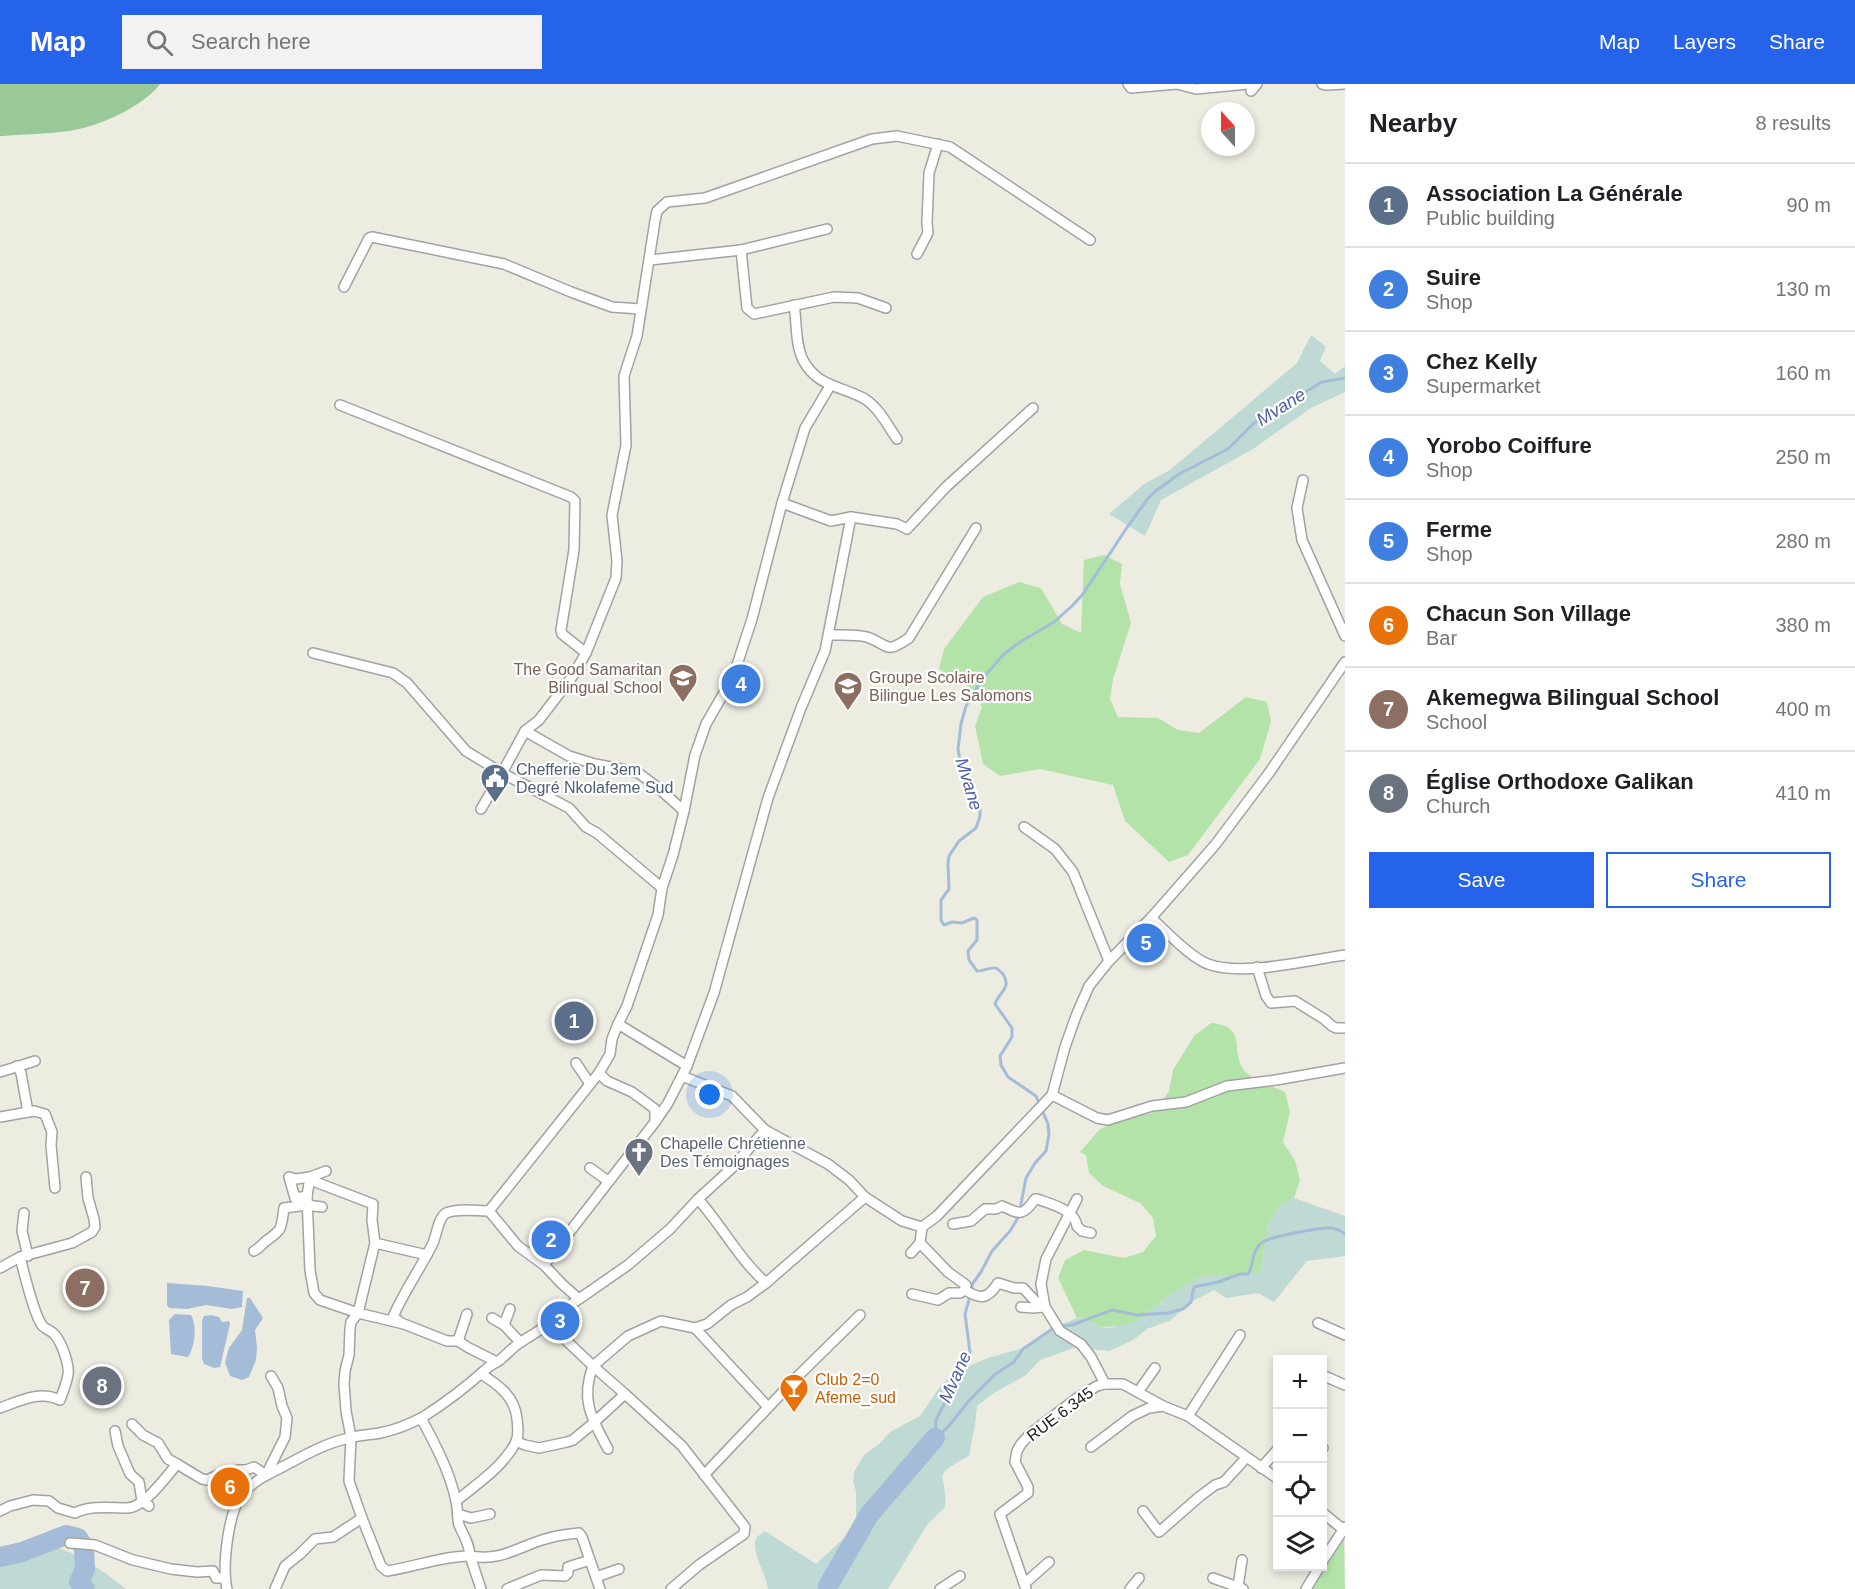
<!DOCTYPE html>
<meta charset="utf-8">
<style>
body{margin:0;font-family:Arial,sans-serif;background:#f2f2f2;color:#202124}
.controls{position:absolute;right:18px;bottom:18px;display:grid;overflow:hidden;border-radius:0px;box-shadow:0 3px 9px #0003}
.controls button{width:54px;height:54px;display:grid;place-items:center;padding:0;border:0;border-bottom:2px solid #e0e0e0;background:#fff;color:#202124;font:30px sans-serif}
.compass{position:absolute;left:1201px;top:18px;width:54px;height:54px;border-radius:50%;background:#fff;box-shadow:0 3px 9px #0003;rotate:339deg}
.you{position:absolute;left:710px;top:1011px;width:21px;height:21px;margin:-15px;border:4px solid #fff;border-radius:50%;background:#1a73e8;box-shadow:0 0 0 9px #1a73e833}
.badge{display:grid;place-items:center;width:39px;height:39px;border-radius:50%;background:#2563eb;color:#fff;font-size:20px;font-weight:700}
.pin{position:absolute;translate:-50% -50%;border:3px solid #fff;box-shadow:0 2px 6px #0006}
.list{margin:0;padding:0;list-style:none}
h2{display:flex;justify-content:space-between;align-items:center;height:78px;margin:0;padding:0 24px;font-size:26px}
h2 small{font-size:20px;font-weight:400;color:#757577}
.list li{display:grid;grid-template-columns:39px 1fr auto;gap:18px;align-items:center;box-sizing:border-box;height:84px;padding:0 24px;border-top:2px solid #e0e0e0}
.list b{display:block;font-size:22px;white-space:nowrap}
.list p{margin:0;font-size:20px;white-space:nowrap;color:#757577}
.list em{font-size:20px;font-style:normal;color:#757577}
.actions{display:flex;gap:12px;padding:18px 24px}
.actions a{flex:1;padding:14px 0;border:2px solid #2563eb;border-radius:0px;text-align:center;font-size:21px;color:#2563eb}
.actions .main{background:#2563eb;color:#fff}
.icon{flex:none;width:33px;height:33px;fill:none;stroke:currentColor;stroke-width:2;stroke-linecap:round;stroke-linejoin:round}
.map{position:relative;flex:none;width:1345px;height:1505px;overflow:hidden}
header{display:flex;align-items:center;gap:36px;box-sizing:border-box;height:84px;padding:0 30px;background:#2563eb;color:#fff}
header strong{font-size:28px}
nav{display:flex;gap:33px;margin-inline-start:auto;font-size:21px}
.search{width:420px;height:54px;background:#f2f2f2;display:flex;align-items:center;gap:15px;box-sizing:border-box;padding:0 21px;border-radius:0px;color:#757577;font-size:22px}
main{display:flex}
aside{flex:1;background:#fff}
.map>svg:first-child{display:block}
</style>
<header>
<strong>Map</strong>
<div class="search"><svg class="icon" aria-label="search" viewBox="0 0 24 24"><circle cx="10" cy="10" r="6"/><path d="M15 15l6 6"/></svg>Search here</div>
<nav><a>Map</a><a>Layers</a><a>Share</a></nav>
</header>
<main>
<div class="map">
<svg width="1345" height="1505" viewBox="0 0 1345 1505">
<rect width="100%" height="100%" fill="#ecece1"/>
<g fill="#b4e3aa">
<path d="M1104,471L1122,480L1120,500L1131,539L1113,595L1110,615L1118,633L1158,634L1178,646L1199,649L1246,613L1267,618L1271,638L1260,675L1188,771L1169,778L1125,737L1113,701L1040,685L1000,692L983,680L975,642L982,623L974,606L939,585L944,565L983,513L1019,498L1041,504L1062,540L1081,549L1084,476Z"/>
<path d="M1211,939C1250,942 1228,969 1246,988C1255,998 1273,1002 1285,1008L1290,1028L1283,1058L1295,1077L1300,1096L1294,1114L1281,1121L1269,1138L1260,1189L1200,1193L1170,1211L1135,1238L1120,1242L1099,1243L1082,1233L1077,1234L1058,1194L1065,1176L1084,1166L1124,1174L1143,1168L1156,1152L1153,1134L1140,1119L1103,1102L1089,1089L1086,1071L1080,1068L1100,1045L1129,1032L1150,1030L1158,1023L1169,1007L1173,986L1194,952Z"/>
<path d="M1344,1455L1345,1505H1313L1311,1503Z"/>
</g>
<path fill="#99c899" d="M0,0H160C143,23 97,43 69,47C47,50 25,50 3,52H0Z"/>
<g fill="#bfd9d5">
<path d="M1311,251L1326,263L1320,277L1335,290L1345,282V308L1311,324L1253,365L1161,416L1145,452L1109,430L1144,400L1170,386L1297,279Z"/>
<path d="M1294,1114L1345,1132V1172L1307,1177L1274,1218L1258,1209L1226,1214L1214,1206L1191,1218L1171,1236L1147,1245L1133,1256L1109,1267L1074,1264L1040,1276L1026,1291L994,1309L977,1322L975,1341L969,1372C928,1394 948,1387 945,1423L927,1441L888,1505H768C767,1492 749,1464 757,1453C758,1452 765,1447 765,1447L816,1480L856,1443V1407L853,1398L854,1388L864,1371L880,1359L890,1348L920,1332L940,1303L955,1288L988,1274L1027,1263L1053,1244L1077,1234L1082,1233L1099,1243L1109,1244L1135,1238L1170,1211L1200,1193L1260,1189L1269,1138L1281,1121Z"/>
<path d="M16,1461C25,1461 35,1460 44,1461C74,1465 103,1487 126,1505H0V1463Z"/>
</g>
<g fill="#a4bcd7">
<path d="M167,1199L208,1202L243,1207L242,1223L232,1225L206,1221L187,1225L169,1224L167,1221Z"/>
<path d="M247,1214H250L263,1234L255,1246L257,1263L256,1276L249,1293L242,1296L230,1292L225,1278L229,1264L242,1246Z"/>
<path d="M175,1230L191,1231C197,1241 195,1263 188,1273L171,1270L169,1236Z"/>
<path d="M211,1231L219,1233L222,1238L229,1237L230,1240L220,1283L214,1284L204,1280L202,1275V1236L204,1232Z"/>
</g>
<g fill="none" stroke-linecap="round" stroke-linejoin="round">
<g stroke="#a4bcd7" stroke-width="3">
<path d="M971,1206L973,1199L981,1188L992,1167L1010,1147L1021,1129V1120L1026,1094L1035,1079L1046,1067L1049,1050L1048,1040L1036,1012L1008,993L1001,981L1000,972L1012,953V944L995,920C999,908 1012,904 1003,890C1002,889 998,885 996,884C991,883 983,887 977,887L969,876L968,867L977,856V836L974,834L962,839L952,838L944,841L941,836V816L949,805L948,779L949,772L959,757L976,744L980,732V723L961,682L958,665L961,640L966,622L982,595L1004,570L1020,558L1054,538L1072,522L1083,510L1128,442L1149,413L1157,406L1179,390L1228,365L1254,339L1322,298L1345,294"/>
<path d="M935,1354L936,1336L944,1320L955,1288L970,1268L965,1230L970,1212"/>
<path d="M935,1354L947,1344L968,1318L994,1291L1014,1278L1023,1265L1055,1243L1072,1241L1112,1226L1137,1231L1168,1229L1183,1225L1191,1218L1194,1203L1218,1198L1240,1190H1248C1255,1179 1250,1171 1260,1160C1266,1153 1321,1143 1332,1144C1337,1145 1341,1147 1345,1150"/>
</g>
<g stroke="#a4bcd7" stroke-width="20">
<path d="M0,1473L22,1468L66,1451L78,1454L84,1464L85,1485L79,1498L85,1505"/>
<path d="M828,1505V1502L869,1431L935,1354"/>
</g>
<g stroke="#a2a2a2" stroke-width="12">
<g id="street">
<path d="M1128,0L1131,4L1177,0L1196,5L1248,0"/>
<path d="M1322,0L1327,1L1345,0"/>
<path d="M1251,7L1257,0"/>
<path d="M741,166L747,224L754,230L834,213L858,214L886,224"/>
<path d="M917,170L928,149L927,139L929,89L938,60"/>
<path d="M650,176L741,166L827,145"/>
<path d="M344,203L369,154L372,153L504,180L571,208L612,223L640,225"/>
<path d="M794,221C797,238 795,260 803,276C817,303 842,302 865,315C879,324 888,342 897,355"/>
<path d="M340,321L571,413L575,417L574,466L561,546L562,550L586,569"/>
<path d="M1303,396L1297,424L1302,456L1345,552"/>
<path d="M782,419L831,437L851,433L897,440L907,445L946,403L1033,324"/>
<path d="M829,551C841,551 855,550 867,553C890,561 884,571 909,554L976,444"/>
<path d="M313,569L393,589L407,599L466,667L502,689L525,647L539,636L572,593L586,569L616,494L617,477L612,431L626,361L624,292L637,252L655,137L657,127L667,118L705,114L872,55L897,52L950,63L1090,156"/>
<path d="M525,647L569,672L595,680L637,688L656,702L684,727L673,771L662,804"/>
<path d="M684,727L695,671L706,640L733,593L752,535L782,419L805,344L830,302"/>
<path d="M1024,743L1055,765L1073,788L1109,877"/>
<path d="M1151,834C1166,847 1191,874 1208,880C1242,893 1309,876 1345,871"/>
<path d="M1257,883L1266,912L1271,919L1295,917L1324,935L1332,942L1336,944H1345"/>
<path d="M618,940L687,982"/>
<path d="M576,979L590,1000"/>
<path d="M17,982L21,989L28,1028"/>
<path d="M0,988L35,977"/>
<path d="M682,992L732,1012L765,1046L828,1080L849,1096L865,1113"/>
<path d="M1052,1011L1097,1034L1108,1036L1152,1022L1186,1018L1227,1002L1276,996L1345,984"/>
<path d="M0,1033L34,1027L45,1030L52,1048L51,1061L55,1104"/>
<path d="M655,1038L668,1019L687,982L714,909L768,714L801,624L825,567L851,433"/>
<path d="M590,1084L608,1097"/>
<path d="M326,1087L310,1093L307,1112L310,1186L314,1209L320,1216L358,1229L404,1240L447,1257H458L469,1264L497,1278"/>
<path d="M698,1115C722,1142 739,1175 766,1199"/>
<path d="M1077,1115L1046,1175L1041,1200L1045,1223L1060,1247L1081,1260L1091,1273L1105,1300"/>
<path d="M24,1129L22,1147L28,1172"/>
<path d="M953,1140L971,1137L985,1125H996L1002,1122C1019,1130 1023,1133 1035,1115H1037C1051,1120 1075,1126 1077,1142L1082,1147L1091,1149"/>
<path d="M922,1143L937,1132L1052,1011L1065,963L1076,932L1089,902L1109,877L1151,834L1215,761L1269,689L1345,578"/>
<path d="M375,1159L427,1171"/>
<path d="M254,1167C260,1164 261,1161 266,1157C283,1145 281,1145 284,1124L307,1121L322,1123"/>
<path d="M911,1169L920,1159"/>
<path d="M544,1181L655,1038V1025L632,1008L607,997L599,989"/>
<path d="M0,1184L20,1173L72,1159L92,1148L95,1143L94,1135L88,1114L86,1093"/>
<path d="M912,1210L938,1216L949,1209H960L965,1206C981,1216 988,1215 998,1199L1014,1204H1023L1041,1223H1045"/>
<path d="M579,1215L628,1181L670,1145L698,1115L733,1083L765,1046"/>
<path d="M1021,1223L1034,1224L1041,1223"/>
<path d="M492,1234L504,1241L520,1258"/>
<path d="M399,1237L393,1233C404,1207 421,1184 433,1159C437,1150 438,1134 446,1129C458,1124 477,1127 489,1127"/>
<path d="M1318,1239L1345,1251"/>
<path d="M549,1240L593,1282C580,1316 592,1335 608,1365"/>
<path d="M504,1241L510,1225"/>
<path d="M695,1244L768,1323"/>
<path d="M458,1257L467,1230"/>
<path d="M1322,1291L1345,1301"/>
<path d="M1138,1308L1155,1284"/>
<path d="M625,1310L682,1362L745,1443L744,1450L699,1481L671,1505"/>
<path d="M0,1324C20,1317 39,1306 60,1316C69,1292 72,1288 62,1263C60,1259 58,1254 55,1251C51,1246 44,1245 41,1240C32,1224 25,1192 20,1173"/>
<path d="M1188,1332L1240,1251"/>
<path d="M421,1334C435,1360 450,1388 456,1417C458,1425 457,1434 459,1441C464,1453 469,1458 470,1472C501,1477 514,1465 542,1456C554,1452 567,1450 579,1449L582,1453L600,1505"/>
<path d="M132,1340L143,1351L158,1359L168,1375L177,1380"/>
<path d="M115,1347L118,1362L130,1390L139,1398L142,1417L149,1422"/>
<path d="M516,1357L525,1361L539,1364L567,1358L573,1356L590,1342L625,1310L593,1282L628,1252L661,1237L695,1244L707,1240L731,1221L747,1213L766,1199L865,1113L902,1137L922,1143L920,1159L948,1188L966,1201L965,1206"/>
<path d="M1091,1363L1132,1332L1149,1324L1163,1322"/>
<path d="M1322,1365L1323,1364"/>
<path d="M1261,1384L1278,1365"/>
<path d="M704,1391L798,1292L860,1231"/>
<path d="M456,1417C477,1400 503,1383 516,1358C519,1351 518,1343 517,1335C515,1313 499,1301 481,1290"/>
<path d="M0,1427L10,1422L33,1416L49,1417L58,1424L75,1429C90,1421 111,1424 127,1424C144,1424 166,1393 177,1380L202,1395L207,1396L218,1391H226L238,1386H246L254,1383L263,1389H267L285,1353L287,1334L282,1322L278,1304L271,1292"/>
<path d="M1143,1427L1159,1448L1199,1413L1215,1401L1224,1398L1246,1374"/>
<path d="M1322,1428L1345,1447"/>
<path d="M458,1430L471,1434L490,1430"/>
<path d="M362,1434L381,1482L387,1487C415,1483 441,1472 470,1472L481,1505"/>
<path d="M70,1459L95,1461L133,1476L171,1485L197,1488L213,1487L216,1494H225"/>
<path d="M1322,1478L1345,1443"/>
<path d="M596,1493L619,1485"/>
<path d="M1213,1494L1243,1505"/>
<path d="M1024,1500L1049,1478"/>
<path d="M1238,1503L1242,1476"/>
<path d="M227,1505C222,1483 228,1425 244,1408C256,1395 271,1389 286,1381C307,1370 326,1359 349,1354C359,1351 370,1351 380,1349C395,1346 410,1340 423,1333C445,1319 466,1303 485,1286C489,1282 495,1279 500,1276C507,1270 513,1263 521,1258C530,1252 539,1247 547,1241C559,1232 566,1223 579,1215L562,1200L544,1181L518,1162L489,1127L599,989L610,970L612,955L618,940L627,922L658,831L662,804L597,749L586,743L569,724L502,689L481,725"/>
<path d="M275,1505L285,1482L300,1470L315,1455L333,1453L362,1434L349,1397L351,1353L346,1327L344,1300L345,1287L349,1271L350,1245L351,1238L358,1229L375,1159L372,1136L373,1120L313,1097L310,1093L296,1095L289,1093L295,1114L307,1112"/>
<path d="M507,1505L541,1491L565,1492L568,1489V1483L590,1476"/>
<path d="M940,1505L960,1492"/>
<path d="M1026,1505L1000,1430L1028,1409V1403L1015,1378L1017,1367L1021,1360L1031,1349L1077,1314L1097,1302L1105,1300H1123L1163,1322L1188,1332L1278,1395"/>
<path d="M1130,1505L1139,1494"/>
<path d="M1306,1505L1320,1482"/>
</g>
</g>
<use href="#street" stroke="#fff" stroke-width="9"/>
</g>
<defs>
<g id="school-pin" transform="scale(1.5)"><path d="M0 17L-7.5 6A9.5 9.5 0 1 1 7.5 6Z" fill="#8d6e63" stroke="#fff"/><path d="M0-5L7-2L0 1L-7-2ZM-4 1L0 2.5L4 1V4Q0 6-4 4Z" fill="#fff"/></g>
<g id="civic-pin" transform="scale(1.5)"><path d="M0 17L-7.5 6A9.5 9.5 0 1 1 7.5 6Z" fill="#5c6f8a" stroke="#fff"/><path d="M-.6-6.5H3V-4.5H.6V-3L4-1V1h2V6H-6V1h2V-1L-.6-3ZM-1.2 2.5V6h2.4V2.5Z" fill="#fff"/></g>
<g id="church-pin" transform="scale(1.5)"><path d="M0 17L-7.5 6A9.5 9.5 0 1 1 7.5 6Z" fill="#6b7280" stroke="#fff"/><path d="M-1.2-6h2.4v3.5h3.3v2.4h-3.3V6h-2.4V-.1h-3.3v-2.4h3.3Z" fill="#fff"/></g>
<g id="bar-pin" transform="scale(1.5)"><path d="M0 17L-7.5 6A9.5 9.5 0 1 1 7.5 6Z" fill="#e8710a" stroke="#fff"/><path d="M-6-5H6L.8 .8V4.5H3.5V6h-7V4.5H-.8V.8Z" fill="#fff"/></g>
</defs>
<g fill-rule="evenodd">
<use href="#school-pin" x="683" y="594"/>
<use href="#school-pin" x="848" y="602"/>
<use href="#civic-pin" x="495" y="694"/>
<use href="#church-pin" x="639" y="1068"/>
<use href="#bar-pin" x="794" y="1304"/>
</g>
<g text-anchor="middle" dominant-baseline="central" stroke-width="4.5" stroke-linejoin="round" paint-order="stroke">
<g font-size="16" fill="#785e54" stroke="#fff" text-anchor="end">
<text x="662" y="585">The Good Samaritan<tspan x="662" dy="18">Bilingual School</tspan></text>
<text x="869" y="593" text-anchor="start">Groupe Scolaire<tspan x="869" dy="18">Bilingue Les Salomons</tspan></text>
</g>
<g font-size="16" fill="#4e5e75" stroke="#fff" text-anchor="start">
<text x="516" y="685">Chefferie Du 3em<tspan x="516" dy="18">Degré Nkolafeme Sud</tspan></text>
</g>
<g font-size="16" fill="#5b616d" stroke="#fff" text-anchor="start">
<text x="660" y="1059">Chapelle Chrétienne<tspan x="660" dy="18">Des Témoignages</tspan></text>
</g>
<g font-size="16" fill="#c56008" stroke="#fff" text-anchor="start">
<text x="815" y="1295">Club 2=0<tspan x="815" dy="18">Afeme_sud</tspan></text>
</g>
<g font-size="16" fill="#1b1b1b" stroke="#fff">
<text transform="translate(1060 1330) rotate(-37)">RUE 6.345</text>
</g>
<g font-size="18" font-style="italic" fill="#4f5fa3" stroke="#fff">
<text transform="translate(1281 323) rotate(-32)">Mvane</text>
<text transform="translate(969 700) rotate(73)">Mvane</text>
<text transform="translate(955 1293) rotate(-66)">Mvane</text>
</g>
</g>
</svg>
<div class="controls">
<button>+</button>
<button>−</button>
<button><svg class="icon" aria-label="locate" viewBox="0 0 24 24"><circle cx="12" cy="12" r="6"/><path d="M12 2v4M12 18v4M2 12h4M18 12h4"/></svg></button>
<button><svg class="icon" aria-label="layers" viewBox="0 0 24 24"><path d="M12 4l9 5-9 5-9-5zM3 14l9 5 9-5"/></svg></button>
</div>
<svg class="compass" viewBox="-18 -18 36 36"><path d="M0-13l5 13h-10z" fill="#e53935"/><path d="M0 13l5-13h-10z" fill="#757577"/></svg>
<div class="you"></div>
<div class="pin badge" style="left:574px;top:937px;background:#5c6f8a">1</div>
<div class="pin badge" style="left:551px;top:1156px;background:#3f7fe0">2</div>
<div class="pin badge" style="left:560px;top:1237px;background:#3f7fe0">3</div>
<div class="pin badge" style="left:741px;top:600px;background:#3f7fe0">4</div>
<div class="pin badge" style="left:1146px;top:859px;background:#3f7fe0">5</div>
<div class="pin badge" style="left:230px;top:1403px;background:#e8710a">6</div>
<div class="pin badge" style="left:85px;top:1204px;background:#8d6e63">7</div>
<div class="pin badge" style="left:102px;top:1302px;background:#6b7280">8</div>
</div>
<aside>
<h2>Nearby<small>8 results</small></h2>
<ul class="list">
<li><span class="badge" style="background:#5c6f8a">1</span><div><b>Association La Générale</b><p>Public building</p></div><em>90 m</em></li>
<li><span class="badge" style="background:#3f7fe0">2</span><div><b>Suire</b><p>Shop</p></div><em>130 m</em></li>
<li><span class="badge" style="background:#3f7fe0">3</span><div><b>Chez Kelly</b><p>Supermarket</p></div><em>160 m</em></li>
<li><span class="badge" style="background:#3f7fe0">4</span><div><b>Yorobo Coiffure</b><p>Shop</p></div><em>250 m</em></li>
<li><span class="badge" style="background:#3f7fe0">5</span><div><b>Ferme</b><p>Shop</p></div><em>280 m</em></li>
<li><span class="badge" style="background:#e8710a">6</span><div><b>Chacun Son Village</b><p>Bar</p></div><em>380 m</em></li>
<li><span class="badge" style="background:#8d6e63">7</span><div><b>Akemegwa Bilingual School</b><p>School</p></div><em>400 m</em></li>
<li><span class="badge" style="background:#6b7280">8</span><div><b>Église Orthodoxe Galikan</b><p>Church</p></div><em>410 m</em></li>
</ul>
<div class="actions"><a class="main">Save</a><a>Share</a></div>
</aside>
</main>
